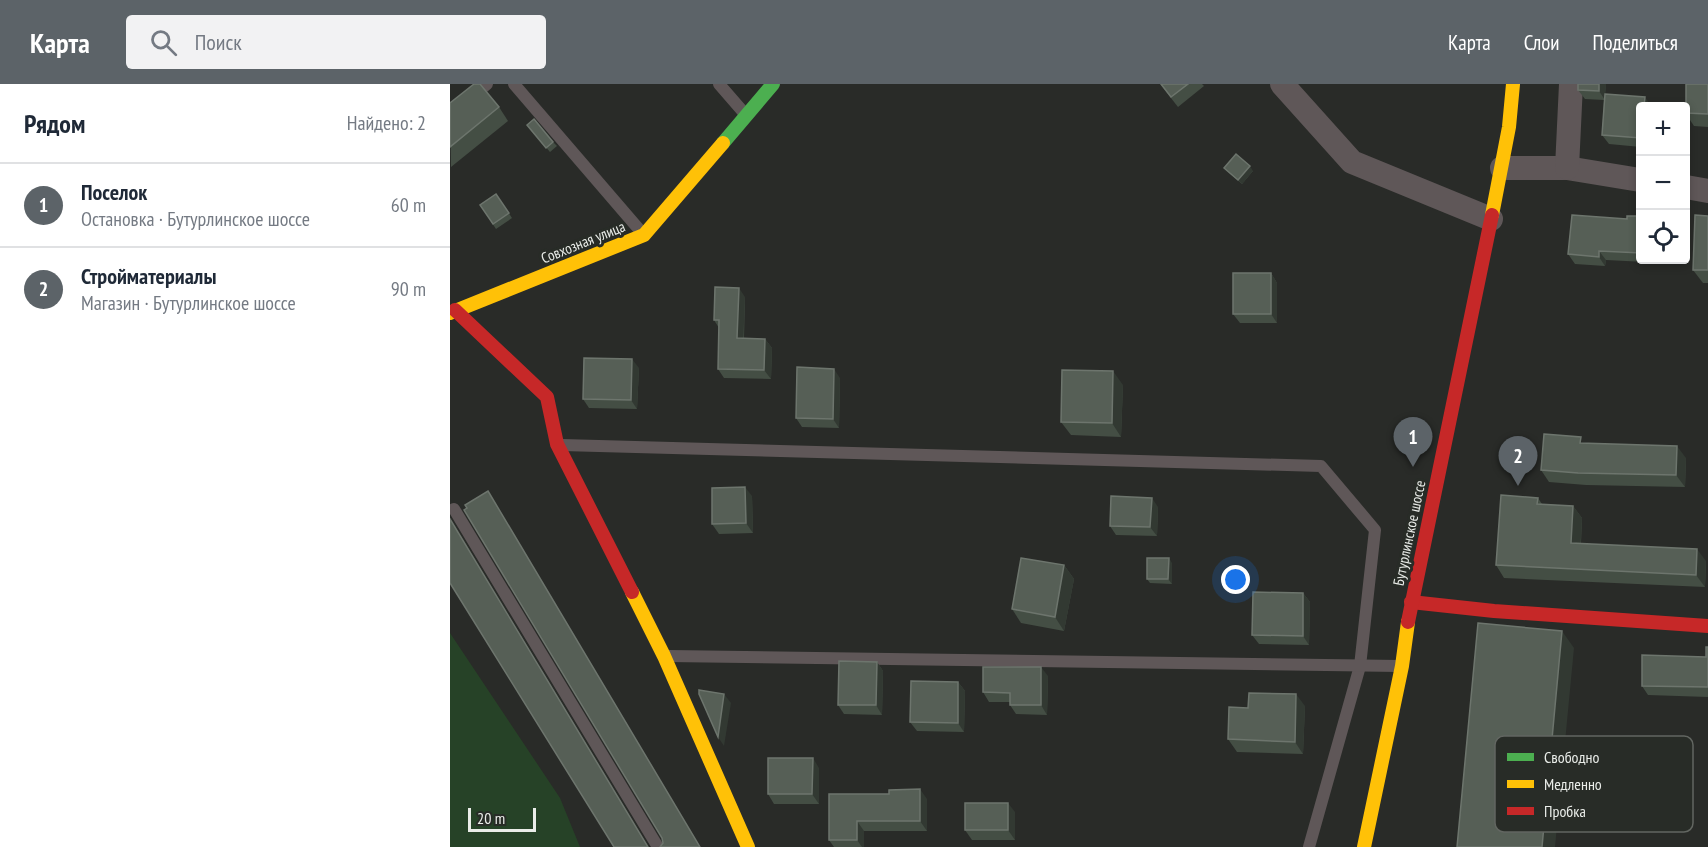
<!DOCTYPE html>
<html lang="ru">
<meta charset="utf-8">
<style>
body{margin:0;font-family:"PT Sans Narrow",sans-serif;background:#f2f2f3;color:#1f2937}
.controls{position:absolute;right:18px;top:18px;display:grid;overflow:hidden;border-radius:6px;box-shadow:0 3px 9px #0003}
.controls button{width:54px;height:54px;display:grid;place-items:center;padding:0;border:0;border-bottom:2px solid #e0e1e3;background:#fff;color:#1f2937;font:30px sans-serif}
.scale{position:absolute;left:18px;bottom:15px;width:68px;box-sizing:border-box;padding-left:6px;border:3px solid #eaede9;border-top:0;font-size:16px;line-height:21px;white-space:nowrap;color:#eaede9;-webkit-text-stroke:4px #282c27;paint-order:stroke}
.you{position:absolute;left:786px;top:496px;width:21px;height:21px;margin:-15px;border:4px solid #fff;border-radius:50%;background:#1a73e8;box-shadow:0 0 0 9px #1a73e833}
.badge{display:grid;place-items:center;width:39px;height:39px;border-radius:50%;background:#5c6368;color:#fff;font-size:20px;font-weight:700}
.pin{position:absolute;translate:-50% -50px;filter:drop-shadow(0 2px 3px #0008)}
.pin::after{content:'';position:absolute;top:32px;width:21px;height:18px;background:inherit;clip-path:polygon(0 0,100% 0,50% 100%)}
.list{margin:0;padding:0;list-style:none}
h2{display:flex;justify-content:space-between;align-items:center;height:78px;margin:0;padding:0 24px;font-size:26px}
h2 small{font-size:20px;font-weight:400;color:#747a83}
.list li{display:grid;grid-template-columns:39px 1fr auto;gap:18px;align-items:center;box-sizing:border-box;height:84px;padding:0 24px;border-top:2px solid #e0e1e3}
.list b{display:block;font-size:22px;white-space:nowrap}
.list p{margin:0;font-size:20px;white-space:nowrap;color:#747a83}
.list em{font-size:20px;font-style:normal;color:#747a83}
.icon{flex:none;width:33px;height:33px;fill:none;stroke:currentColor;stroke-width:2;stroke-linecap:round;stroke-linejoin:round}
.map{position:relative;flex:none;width:1258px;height:763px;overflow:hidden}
header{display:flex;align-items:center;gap:36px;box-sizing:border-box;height:84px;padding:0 30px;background:#5c6368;color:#fff}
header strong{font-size:28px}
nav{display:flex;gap:33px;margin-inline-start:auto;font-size:21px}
.search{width:420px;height:54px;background:#f2f2f3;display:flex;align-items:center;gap:15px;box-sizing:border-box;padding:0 21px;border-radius:6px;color:#747a83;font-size:22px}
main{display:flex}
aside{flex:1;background:#fff}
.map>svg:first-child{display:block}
</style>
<header>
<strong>Карта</strong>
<div class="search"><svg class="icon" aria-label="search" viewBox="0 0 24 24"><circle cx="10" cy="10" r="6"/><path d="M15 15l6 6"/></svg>Поиск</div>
<nav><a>Карта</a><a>Слои</a><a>Поделиться</a></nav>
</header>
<main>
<aside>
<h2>Рядом<small>Найдено: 2</small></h2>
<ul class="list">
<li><span class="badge">1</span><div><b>Поселок</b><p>Остановка · Бутурлинское шоссе</p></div><em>60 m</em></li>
<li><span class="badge">2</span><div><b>Стройматериалы</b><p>Магазин · Бутурлинское шоссе</p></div><em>90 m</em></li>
</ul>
</aside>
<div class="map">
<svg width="1258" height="763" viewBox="0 0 1258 763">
<rect width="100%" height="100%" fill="#292b28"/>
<path fill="#264227" d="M0,549L110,714L130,763H0Z"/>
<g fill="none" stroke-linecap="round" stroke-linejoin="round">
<g stroke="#5f5758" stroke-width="12">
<path d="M64,0L193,150"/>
<path d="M269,0L295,30"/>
<path d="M0,30L37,0"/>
<path d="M112,361L871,382L925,446L910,582L859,763"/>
<path d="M4,425L208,763"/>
<path d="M218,572L950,582"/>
</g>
<g stroke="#5f5758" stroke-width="24">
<path d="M832,0L902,78L1041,135"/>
<path d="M1052,84H1117L1190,96"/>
<path d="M1117,84L1121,0"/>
<path d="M1236,103L1258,107"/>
</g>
<path stroke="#4caf50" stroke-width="14" d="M273,59L323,0"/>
<g stroke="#ffc107" stroke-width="14">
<path d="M1042,131L1059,43L1063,0"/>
<path d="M0,229L194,151L273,59"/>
<path d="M182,508L214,572L298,763"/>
<path d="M914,763L952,582L958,538"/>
</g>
<g stroke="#c62828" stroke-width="14">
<path d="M5,226L97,313L107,360L182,508"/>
<path d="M961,518L1044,527L1258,542"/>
<path d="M958,538L1042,131"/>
</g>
</g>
<g fill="#444e44">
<path d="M710,0H752L754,2L728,23Z"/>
<path d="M1128,0H1156L1155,10L1201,22H1191V63L1159,60L1152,51L1154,16L1135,15L1128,6Z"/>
<path d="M1258,0V43L1244,42L1236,30V22Z"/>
<path d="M0,19L49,23L58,37L1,83Z"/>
<path d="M77,41L103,58L107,62L100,68Z"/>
<path d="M774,84L803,87L792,100L778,88Z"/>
<path d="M46,110L62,134L46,145L30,121Z"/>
<path d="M1191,132V176H1215V179L1156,176L1155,182L1125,180L1118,170L1177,135Z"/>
<path d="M1258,132V199H1253L1243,186Z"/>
<path d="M821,189L827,199V239H790L783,230Z"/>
<path d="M295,213L294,254L315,255L322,264L321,295L274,294L268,285L269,244L264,236Z"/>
<path d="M189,284L187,325L139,324L133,315Z"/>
<path d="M390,294L389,344L352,343L346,334Z"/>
<path d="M673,301L671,353L621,351L611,338Z"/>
<path d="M1135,359L1236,374L1235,403L1136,401L1099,398L1091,386Z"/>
<path d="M302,412L303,449L269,450L262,440Z"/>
<path d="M1088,414L1092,420L1123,422L1132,434L1131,459L1256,477L1255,503L1054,494L1046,481Z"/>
<path d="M708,423L707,452L666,451L660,442Z"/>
<path d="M722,479V500L700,499L697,495Z"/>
<path d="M614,481L624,495L614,547L571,539L562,525Z"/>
<path d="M853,509L860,518L859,561L809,560L802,551Z"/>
<path d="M1258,563V613L1198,611L1192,602L1256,573Z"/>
<path d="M427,578L433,587L432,631L394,630L388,621Z"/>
<path d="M598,592L597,631L566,630L560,621V618H539L533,608Z"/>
<path d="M508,598L515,607L514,648L467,647L460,638Z"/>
<path d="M855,622L853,670L787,668L778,655L798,624Z"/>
<path d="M369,684V720H324L318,710Z"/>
<path d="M379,710L477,715V747H414V763H384L379,756Z"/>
<path d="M565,728V756H522L515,746Z"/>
</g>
<g fill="#323932">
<path d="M1149,0H1156L1155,16L1149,7Z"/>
<path d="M1195,13L1201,22H1194Z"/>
<path d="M800,82L803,87L792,100L788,96Z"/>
<path d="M1149,167L1156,176L1155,182L1149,173Z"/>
<path d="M821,189L827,199V239L821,230Z"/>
<path d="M289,204L295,213L293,263L287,254Z"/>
<path d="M315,255L322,264L321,295L314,286Z"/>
<path d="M182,275L189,284L187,325L181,316Z"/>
<path d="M384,285L390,294L389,344L383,335Z"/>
<path d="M663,287L673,301L671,353L662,339Z"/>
<path d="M1227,362L1236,374L1235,403L1226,391Z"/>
<path d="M295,403L302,412L303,449L296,439Z"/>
<path d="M702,414L708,423L707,452L700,443Z"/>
<path d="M1123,422L1132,434L1130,471L1121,459Z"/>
<path d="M1247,465L1256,477L1255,503L1246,491Z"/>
<path d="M719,474L722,479V500L718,495Z"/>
<path d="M614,481L624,495L614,547L605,533Z"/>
<path d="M853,509L860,518L859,561L853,552Z"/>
<path d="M1112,547L1124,564L1105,763H1092Z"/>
<path d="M427,578L433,587L432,631L426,621Z"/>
<path d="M591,583L598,592L597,631L591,621Z"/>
<path d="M508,598L515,607L514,648L508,639Z"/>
<path d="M274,610L281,619L274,662L268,653Z"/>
<path d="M846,610L855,622L853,670L845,658Z"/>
<path d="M363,674L369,684V720L362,710Z"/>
<path d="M470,705L477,715V747L470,737Z"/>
<path d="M558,719L565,728V756L558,746Z"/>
<path d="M407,737L414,747V763H412L407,756Z"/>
</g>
<g fill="#565f56" stroke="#6d756d" stroke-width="1.5">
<path d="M24,0H30L49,23L0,63V19Z"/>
<path d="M711,0H738L721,13Z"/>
<path d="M1128,0H1149V7L1128,6Z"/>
<path d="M1236,0H1258V30L1236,29Z"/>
<path d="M1155,10L1195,13L1194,22H1191V54L1152,51Z"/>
<path d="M84,35L103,58L96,64L77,41Z"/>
<path d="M786,70L800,82L788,96L774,84Z"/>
<path d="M46,110L59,129L43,140L30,121Z"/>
<path d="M1122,131L1177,135V132H1191V169L1149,167V173L1118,170Z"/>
<path d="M1245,131L1258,132V186H1243Z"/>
<rect x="783" y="189" width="38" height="41"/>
<path d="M265,203L289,204L287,254L315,255L314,286L268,285L269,236H264Z"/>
<path d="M134,274L182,275L181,316L133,315Z"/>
<path d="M347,283L384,285L383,335L346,334Z"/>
<path d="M612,286L663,287L662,339L611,338Z"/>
<path d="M1094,350L1131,353L1130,359L1227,362L1226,391L1128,389L1091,386Z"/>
<path d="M295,403L296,439L262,440V404Z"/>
<path d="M38,407L250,763H210L213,759L212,754L14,426L17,424L15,421Z"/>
<path d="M1051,411L1088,414L1087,420L1123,422L1121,459L1247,465L1246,491L1046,481Z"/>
<path d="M661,412L702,414L700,443L660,442Z"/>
<path d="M0,435L198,763H164L0,499Z"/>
<path d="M571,474L614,481L605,533L562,525Z"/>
<path d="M697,474H719L718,495H697Z"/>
<path d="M803,508L853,509V552L802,551Z"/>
<path d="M1028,539L1112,547L1092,763H1007Z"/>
<path d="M1256,563H1258V603L1192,602V571L1256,573Z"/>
<path d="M389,577L427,578L426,621H388Z"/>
<path d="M533,583H591V621H560V609L533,608Z"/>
<path d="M461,597L508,598V639L460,638Z"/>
<path d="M249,606L274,610L268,653L249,610Z"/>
<path d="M799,609L846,610L845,658L778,655L779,623L798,624Z"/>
<path d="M318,674H363L362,710H318Z"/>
<path d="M470,705V737H407V756H379V710H439V706Z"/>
<rect x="515" y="719" width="43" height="27"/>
</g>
<g text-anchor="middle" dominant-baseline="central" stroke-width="6" stroke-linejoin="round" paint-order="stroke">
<g font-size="15" fill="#eaede9" stroke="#282c27">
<text transform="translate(133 158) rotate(-22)">Совхозная улица</text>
<text transform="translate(959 449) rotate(-78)">Бутурлинское шоссе</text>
</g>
</g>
<rect x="1045" y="652" width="198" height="96" rx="9" fill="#282c27" stroke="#626661" stroke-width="1.5"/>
<rect x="1057" y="669" width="27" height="8" fill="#4caf50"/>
<rect x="1057" y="696" width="27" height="8" fill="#ffc107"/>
<rect x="1057" y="723" width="27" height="8" fill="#c62828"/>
<g font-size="16" fill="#eaede9">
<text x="1094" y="679">Свободно</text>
<text x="1094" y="706">Медленно</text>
<text x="1094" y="733">Пробка</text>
</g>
</svg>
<div class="controls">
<button>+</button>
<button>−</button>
<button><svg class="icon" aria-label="locate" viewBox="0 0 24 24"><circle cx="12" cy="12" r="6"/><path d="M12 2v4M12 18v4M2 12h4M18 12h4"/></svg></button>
</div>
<div class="scale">20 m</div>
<div class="you"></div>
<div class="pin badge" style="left:963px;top:383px">1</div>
<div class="pin badge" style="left:1068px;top:402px">2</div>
</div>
</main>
